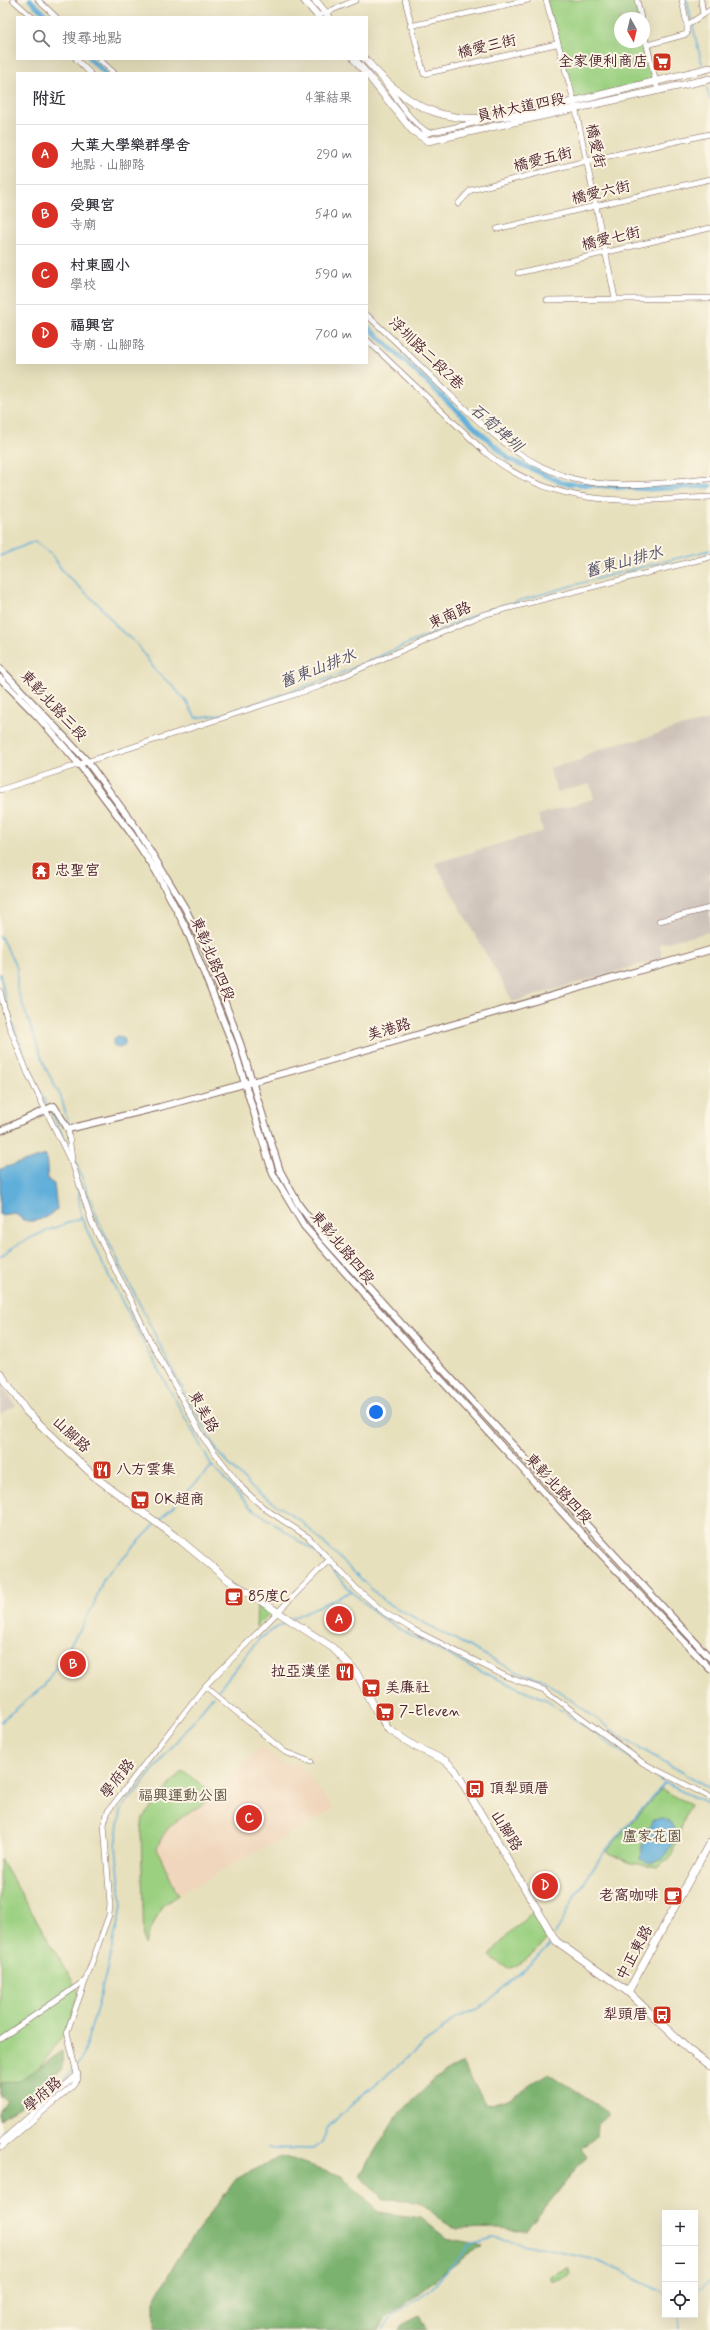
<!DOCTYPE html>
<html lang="zh-TW">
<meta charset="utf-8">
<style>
body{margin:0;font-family:Mynerve,"LXGW WenKai TC",sans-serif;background:#f7f7f7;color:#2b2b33}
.controls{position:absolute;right:12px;bottom:12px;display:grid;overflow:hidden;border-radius:0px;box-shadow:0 4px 16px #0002}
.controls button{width:36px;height:36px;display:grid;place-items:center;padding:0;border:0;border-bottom:1px solid #e1e1e2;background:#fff;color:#2b2b33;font:20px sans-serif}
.compass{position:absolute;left:614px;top:12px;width:36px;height:36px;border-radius:50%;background:#fff;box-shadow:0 4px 16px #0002;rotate:172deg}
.you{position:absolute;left:376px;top:1412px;width:14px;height:14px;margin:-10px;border:3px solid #fff;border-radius:50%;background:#1a73e8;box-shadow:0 0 0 6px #1a73e833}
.badge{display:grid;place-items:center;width:26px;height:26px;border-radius:50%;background:#d93025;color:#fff;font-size:13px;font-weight:700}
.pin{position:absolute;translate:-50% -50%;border:2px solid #fff;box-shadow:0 1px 4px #0006}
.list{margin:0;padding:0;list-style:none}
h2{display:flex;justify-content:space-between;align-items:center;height:52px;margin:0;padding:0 16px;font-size:17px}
h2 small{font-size:13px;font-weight:400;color:#7c7c81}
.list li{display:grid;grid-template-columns:26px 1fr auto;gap:12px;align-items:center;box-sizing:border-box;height:60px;padding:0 16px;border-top:1px solid #e1e1e2}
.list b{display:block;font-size:15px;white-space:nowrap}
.list p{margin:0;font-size:13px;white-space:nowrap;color:#7c7c81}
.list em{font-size:13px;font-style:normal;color:#7c7c81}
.icon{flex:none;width:22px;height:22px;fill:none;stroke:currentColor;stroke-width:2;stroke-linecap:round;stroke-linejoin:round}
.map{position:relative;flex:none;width:710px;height:2330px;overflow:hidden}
.search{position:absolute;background:#fff;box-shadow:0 4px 16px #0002;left:16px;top:16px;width:352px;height:44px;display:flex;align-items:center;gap:10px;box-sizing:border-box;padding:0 14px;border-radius:0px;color:#7c7c81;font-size:15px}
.panel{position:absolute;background:#fff;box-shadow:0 4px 16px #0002;left:16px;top:72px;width:352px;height:292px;border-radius:0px}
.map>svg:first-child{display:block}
</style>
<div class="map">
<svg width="710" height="2330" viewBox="0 0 710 2330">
<rect width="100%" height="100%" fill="#fcf5e5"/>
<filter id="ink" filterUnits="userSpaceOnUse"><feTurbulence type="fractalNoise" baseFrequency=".025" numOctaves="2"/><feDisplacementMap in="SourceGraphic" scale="8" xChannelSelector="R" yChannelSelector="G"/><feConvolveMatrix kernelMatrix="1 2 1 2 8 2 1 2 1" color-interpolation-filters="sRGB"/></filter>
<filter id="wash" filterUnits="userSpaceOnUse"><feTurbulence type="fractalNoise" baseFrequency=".012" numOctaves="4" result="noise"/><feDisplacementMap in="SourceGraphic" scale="16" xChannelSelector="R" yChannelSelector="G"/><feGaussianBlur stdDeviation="0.9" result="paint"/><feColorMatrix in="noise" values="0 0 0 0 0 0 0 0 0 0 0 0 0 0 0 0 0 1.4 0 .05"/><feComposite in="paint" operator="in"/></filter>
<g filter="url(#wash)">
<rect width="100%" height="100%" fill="#e7e0bd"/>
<path fill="#f0d6bc" d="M260,1747L282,1764H299L334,1809L178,1895L156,1848L159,1841L167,1827L207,1802Z"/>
<g fill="#cec2b9">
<path d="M710,720V932L659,944L663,958L513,1002L435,863L543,831L538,815L594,799L590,784L557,792L549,768L579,761L587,754L621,742L639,740L675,728Z"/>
<path d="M0,1382L16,1406L0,1414Z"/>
</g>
<g fill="#9bd081" stroke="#727856">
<path d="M546,0H637L641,18H620V42H644L656,81L574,101Z"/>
<path d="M257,1602L270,1613L256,1627Z"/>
<path d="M182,1771L214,1793C194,1818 168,1814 157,1849L178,1895L162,1906L144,1945L141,1832L143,1817Z"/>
<path d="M661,1789L690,1804L670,1859L659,1867L631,1863L606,1852Z"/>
<path d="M0,1858L79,1992C74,2006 70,2023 62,2036C48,2059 24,2087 0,2099Z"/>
<path d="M533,1912L547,1937C541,1950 521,1965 508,1969L490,1956L508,1934Z"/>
<path d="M567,2268L570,2274L553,2282L550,2276Z"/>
</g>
<g fill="#7cb26f" stroke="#63684d">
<path d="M62,2051L63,2069L20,2106L0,2120V2112L8,2101L0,2096V2083L20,2081Z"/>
<path d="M462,2063L486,2105L509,2099L548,2073L610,2114L597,2125L596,2137L581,2148L587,2156L526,2231L500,2228L456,2229L442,2221L423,2204L407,2200L383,2199L360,2175L395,2118L436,2078Z"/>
<path d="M282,2156L342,2176L378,2212L421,2218L446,2238L483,2245L467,2255L385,2319L378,2330H154V2301L177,2259L236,2179Z"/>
<path d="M419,2316L427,2330H399L402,2325Z"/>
</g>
<g fill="#60afda" stroke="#556782">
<circle cx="119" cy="1042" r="6"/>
<path d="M46,1155L48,1180L54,1184L57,1209C47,1217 37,1224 23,1220L15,1213L0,1215V1169Z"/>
<path d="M663,1819L672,1823L677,1834L663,1859L651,1863L640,1859L641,1849L652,1820Z"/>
</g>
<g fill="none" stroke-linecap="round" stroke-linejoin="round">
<g stroke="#60afda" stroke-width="1.5">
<path d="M687,0L691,20"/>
<path d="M692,23L702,64"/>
<path d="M707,88L710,100"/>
<path d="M0,556L35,541L51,553L64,573L100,606L119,629L137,644L157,673L171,684L186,701L196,718L223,714L330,678L483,611L603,577L710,550"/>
<path d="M0,936L17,968V989L46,1069L61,1097L69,1126"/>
<path d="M0,974L8,1011L30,1071L48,1107"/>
<path d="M50,1110L68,1146"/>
<path d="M71,1131L75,1160L99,1222L174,1373L219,1454L253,1489L301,1521L385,1602L517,1672L542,1679L626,1740L710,1788"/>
<path d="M78,1188L81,1217L99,1257L149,1353L212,1466L249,1506L317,1553L351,1591L378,1615L401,1630L479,1671L547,1700L665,1783L710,1805"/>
<path d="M0,1257C24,1237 52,1229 81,1218"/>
<path d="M159,1521L212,1466"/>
<path d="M292,1618L350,1592"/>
<path d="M216,1693L259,1639L287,1621"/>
<path d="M0,1722L44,1686L84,1623L94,1604L104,1577L155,1525"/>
<path d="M555,1935L574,1898L605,1851L665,1783"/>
<path d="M77,2065L81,2060L97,2009L122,1906L116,1846L121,1810L213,1696"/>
<path d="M0,2132L58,2087L74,2068"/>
<path d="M268,2148L313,2149L322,2142L328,2127L360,2097L457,2017L478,2009L485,2004L548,1948L552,1940"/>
<path d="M695,2292L710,2281"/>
<path d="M678,2315L679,2330"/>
<path d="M382,2330L393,2315L432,2288L471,2244L493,2238L592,2259L622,2271L665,2294"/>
</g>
<g stroke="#60afda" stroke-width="5">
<path d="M30,0L48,17"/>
<path d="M90,59L105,73"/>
<path d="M367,326L509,459L563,483L650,489L710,486"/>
</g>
</g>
</g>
<g filter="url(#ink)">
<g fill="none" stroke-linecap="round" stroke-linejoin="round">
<g stroke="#81635e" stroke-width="6">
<g id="minor">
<path d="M13,0L32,17"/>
<path d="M38,0L56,17"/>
<path d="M405,0L424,74L556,44"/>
<path d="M546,0L574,101L615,298"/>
<path d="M637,0L641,18"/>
<path d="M682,0L687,25"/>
<path d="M701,0L703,15"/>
<path d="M318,16L356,0"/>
<path d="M410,26L528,0"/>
<path d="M644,33L658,91"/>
<path d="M647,45L687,34V25L710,10"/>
<path d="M76,59L90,73"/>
<path d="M99,59L114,73"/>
<path d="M385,83C398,100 410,122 429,133"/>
<path d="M419,135L487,120"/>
<path d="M458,204L471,190L586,161L710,134"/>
<path d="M497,229L710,179"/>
<path d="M518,273L710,228"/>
<path d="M547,300L710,298"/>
<path d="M367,315C392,338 417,362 441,386C481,424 519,464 574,479C617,490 666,482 710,479"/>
<path d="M367,340L485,452C553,509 628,502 710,497"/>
<path d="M0,790L321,686L482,615L710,557"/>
<path d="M659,921L710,908"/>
<path d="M0,991L8,1023L28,1074L74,1168L92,1223L152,1344L204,1439L243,1489L264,1508L308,1537L357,1589L385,1613L414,1630L505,1676L544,1690L643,1763L710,1797"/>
<path d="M68,1129L72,1159"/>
<path d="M205,1686L285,1752L311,1762"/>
<path d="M0,2039L86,1980"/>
<path d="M0,2142L78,2074"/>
<path d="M0,2148L73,2086L78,2079L67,2032L109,1915L110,1905L104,1824L108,1811L205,1686L329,1560"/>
</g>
</g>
<g stroke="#81635e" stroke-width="8">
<g id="tertiary">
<path d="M0,668L87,761L137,829L185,908L205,949L240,1043L280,1171L299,1205L324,1238L436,1362L710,1658"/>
<path d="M0,678L39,718L79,764L130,832L156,871L186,928L233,1045L273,1174L304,1226L402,1337L569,1520L710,1669"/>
<path d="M0,1131L54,1106L68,1129L160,1107L310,1066L710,950"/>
</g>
</g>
<g stroke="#81635e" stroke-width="8">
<g id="secondary">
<path d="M304,0L319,17"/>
<path d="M315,0L329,17"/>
<path d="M354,59L366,73"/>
<path d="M365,59C413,115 450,126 523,114L710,68"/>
<path d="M367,74L412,130L428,141L710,79"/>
<path d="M0,1373L26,1411L95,1477L180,1540L227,1579L333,1648L356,1672L376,1710L388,1729L416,1747L446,1761L455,1770L556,1941L628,1992L689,2050L710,2066"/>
<path d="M628,1992L710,1842"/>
</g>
</g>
<use href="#minor" stroke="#fff" stroke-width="5"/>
<use href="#tertiary" stroke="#fff" stroke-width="6"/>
<use href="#secondary" stroke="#fff" stroke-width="7"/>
</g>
</g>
<defs>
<g id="supermarket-square" transform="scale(1)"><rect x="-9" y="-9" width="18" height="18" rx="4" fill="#c8321e" stroke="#fcf5e5"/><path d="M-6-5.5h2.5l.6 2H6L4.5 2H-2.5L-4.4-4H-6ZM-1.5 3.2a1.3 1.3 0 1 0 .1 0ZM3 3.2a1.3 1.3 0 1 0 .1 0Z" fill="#fff"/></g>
<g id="temple-square" transform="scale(1)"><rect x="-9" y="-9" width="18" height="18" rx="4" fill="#c8321e" stroke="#fcf5e5"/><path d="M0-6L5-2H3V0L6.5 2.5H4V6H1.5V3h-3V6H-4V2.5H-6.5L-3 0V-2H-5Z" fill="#fff"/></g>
<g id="restaurant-square" transform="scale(1)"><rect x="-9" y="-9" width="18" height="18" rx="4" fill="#c8321e" stroke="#fcf5e5"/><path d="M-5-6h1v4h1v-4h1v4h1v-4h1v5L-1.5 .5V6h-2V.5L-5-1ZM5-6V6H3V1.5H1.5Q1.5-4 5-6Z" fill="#fff"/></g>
<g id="cafe-square" transform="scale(1)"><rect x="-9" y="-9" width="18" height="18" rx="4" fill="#c8321e" stroke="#fcf5e5"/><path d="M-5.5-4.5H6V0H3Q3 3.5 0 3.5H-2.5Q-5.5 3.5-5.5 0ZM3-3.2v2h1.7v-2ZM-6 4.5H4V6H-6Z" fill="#fff"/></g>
<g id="bus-square" transform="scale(1)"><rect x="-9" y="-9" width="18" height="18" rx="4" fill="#c8321e" stroke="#fcf5e5"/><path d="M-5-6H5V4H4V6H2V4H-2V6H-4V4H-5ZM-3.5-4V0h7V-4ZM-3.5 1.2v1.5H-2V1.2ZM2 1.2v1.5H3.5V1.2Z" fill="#fff"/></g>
</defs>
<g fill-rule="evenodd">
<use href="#supermarket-square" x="662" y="62"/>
<use href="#temple-square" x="41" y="871"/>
<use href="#restaurant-square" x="102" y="1470"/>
<use href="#supermarket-square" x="140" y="1500"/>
<use href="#cafe-square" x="234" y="1597"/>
<use href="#restaurant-square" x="345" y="1672"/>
<use href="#supermarket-square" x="371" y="1688"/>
<use href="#supermarket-square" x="385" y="1712"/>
<use href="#bus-square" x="475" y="1789"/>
<use href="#cafe-square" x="673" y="1896"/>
<use href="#bus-square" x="662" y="2015"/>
</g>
<g text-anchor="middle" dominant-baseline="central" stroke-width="4" stroke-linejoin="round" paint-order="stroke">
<g font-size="15" fill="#4a1f2b" stroke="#fcf5e5">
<text transform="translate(487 47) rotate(-13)">橋愛三街</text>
<text transform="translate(521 108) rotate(-12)">員林大道四段</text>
<text transform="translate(595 146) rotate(78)">橋愛街</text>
<text transform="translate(543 160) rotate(-14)">橋愛五街</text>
<text transform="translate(601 193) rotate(-13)">橋愛六街</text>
<text transform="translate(611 239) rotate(-13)">橋愛七街</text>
<text transform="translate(426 354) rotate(44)">浮圳路二段2巷</text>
<text transform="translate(450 616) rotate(-24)">東南路</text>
<text transform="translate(53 706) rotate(47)">東彰北路三段</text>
<text transform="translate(212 959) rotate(67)">東彰北路四段</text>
<text transform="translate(389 1030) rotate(-16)">美港路</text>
<text transform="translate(342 1248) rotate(50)">東彰北路四段</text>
<text transform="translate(203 1412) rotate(61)">東美路</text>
<text transform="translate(71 1435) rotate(43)">山腳路</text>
<text transform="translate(558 1489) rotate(47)">東彰北路四段</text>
<text transform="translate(118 1779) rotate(-52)">學府路</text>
<text transform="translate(506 1831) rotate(58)">山腳路</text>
<text transform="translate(635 1953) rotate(-62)">中正東路</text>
<text transform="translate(43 2095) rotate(-41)">學府路</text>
</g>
<g font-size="15" fill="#4a1f2b" stroke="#fcf5e5" text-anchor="start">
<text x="648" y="62" text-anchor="end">全家便利商店</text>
<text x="55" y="871">忠聖宮</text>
<text x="116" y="1470">八方雲集</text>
<text x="154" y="1500">OK超商</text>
<text x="248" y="1597">85度C</text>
<text x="331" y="1672" text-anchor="end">拉亞漢堡</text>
<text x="385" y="1688">美廉社</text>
<text x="399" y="1712">7-Eleven</text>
<text x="489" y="1789">頂犁頭厝</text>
<text x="659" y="1896" text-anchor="end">老窩咖啡</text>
<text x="648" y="2015" text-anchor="end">犁頭厝</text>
</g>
<g font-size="15" fill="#625445" stroke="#fcf5e5">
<text x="183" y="1796">福興運動公園</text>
<text x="652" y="1837">盧家花園</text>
</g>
<g font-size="16" font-style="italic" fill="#525168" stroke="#fcf5e5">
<text transform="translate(496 428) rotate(41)">石筍埤圳</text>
<text transform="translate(624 562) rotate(-15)">舊東山排水</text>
<text transform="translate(318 669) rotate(-21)">舊東山排水</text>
</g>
</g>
</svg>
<div class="controls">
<button>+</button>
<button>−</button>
<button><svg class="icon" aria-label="locate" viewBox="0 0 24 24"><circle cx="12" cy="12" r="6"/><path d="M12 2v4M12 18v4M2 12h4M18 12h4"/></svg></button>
</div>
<svg class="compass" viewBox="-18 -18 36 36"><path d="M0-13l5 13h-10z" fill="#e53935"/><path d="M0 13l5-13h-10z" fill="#7c7c81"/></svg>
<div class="you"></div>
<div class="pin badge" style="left:339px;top:1619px">A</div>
<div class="pin badge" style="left:73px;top:1664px">B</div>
<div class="pin badge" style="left:249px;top:1818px">C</div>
<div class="pin badge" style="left:545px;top:1886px">D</div>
<div class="search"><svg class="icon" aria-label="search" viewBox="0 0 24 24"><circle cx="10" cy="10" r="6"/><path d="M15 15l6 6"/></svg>搜尋地點</div>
<section class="panel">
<h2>附近<small>4筆結果</small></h2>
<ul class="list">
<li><span class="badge">A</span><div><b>大葉大學樂群學舍</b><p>地點 · 山腳路</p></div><em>290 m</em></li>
<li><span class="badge">B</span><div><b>受興宮</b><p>寺廟</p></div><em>540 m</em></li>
<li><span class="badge">C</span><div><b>村東國小</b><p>學校</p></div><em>590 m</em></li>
<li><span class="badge">D</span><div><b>福興宮</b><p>寺廟 · 山腳路</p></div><em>700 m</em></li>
</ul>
</section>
</div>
